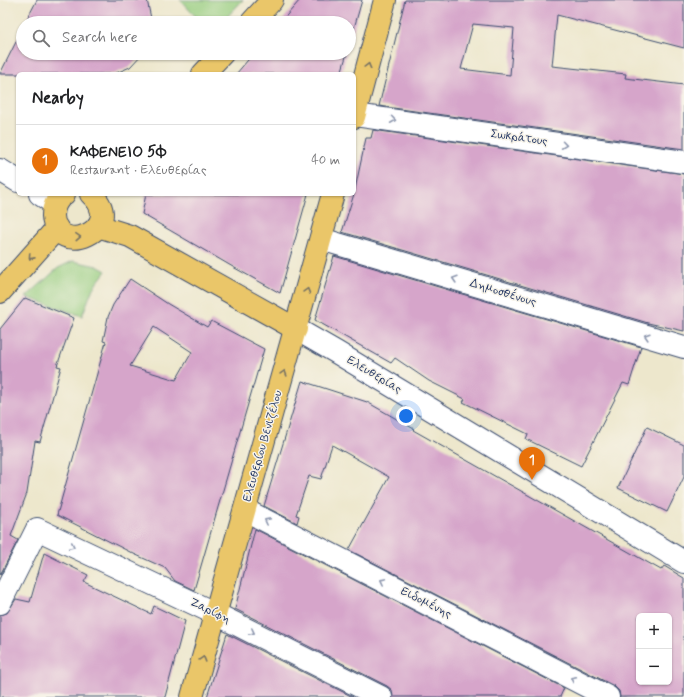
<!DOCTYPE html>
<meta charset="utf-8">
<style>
body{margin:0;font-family:Mynerve,sans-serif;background:#f2f2f2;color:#202124}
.controls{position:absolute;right:12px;bottom:12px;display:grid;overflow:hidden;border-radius:6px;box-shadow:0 1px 3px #0004}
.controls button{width:36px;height:36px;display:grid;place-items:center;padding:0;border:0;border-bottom:1px solid #e0e0e0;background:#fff;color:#202124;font:20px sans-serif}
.you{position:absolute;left:406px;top:416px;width:14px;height:14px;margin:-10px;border:3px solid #fff;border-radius:50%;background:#1a73e8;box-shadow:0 0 0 6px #1a73e833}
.badge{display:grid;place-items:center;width:26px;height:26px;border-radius:50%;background:#c8321e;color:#fff;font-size:13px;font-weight:700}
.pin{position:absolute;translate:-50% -33px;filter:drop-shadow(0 1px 2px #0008)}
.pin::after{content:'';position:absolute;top:21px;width:14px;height:12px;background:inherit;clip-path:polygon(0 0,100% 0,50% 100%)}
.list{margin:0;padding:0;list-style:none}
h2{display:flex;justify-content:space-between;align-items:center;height:52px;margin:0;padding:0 16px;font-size:17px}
h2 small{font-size:13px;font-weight:400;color:#757577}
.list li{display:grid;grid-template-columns:26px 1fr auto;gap:12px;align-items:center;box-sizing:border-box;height:72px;padding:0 16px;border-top:1px solid #e0e0e0}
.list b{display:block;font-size:15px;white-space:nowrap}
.list p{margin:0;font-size:13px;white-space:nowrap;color:#757577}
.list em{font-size:13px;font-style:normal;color:#757577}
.icon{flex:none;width:22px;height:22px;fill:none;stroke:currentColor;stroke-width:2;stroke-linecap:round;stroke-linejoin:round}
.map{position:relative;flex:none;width:684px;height:697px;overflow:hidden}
.search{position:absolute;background:#fff;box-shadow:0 1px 3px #0004;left:16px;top:16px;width:340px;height:44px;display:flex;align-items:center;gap:10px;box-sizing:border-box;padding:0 14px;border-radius:22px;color:#757577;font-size:15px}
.panel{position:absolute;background:#fff;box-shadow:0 1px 3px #0004;left:16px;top:72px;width:340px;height:124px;border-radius:6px}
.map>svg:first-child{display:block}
</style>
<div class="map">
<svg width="684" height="697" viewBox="0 0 684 697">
<rect width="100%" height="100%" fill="#f7f3e8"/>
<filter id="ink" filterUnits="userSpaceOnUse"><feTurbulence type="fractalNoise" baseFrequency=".025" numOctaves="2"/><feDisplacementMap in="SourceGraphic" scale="8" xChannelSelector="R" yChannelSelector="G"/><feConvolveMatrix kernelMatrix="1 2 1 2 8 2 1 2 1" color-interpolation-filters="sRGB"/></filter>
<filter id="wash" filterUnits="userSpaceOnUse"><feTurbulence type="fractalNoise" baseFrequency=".012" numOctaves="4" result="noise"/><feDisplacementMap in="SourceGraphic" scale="16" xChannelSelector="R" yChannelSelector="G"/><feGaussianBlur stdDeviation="0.9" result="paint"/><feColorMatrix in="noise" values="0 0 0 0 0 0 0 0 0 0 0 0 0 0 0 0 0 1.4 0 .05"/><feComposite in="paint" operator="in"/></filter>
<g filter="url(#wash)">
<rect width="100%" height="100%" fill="#ede7cc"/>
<g fill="#97cd7f" stroke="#597e6e">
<path d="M180,0H243L221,23H202Z"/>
<path d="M73,261L97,266L106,271L93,288L82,316L26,297L58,268Z"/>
</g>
<g id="blocks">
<g fill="#d6a5ca" fill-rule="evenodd">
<path d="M37,0H147L152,23H25Z"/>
<path d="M300,0H362L349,46V23H280Z"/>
<path d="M405,0H684V48L557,15L552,66L626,74L625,78L684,85V149L379,106ZM473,24L514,28L510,75L461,69Z"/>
<path d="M23,28V53H143L130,67L114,74H0Z"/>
<path d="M254,53H347L341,74H236Z"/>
<path d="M373,130L684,174V331L648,323L342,232L354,194L366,138H371Z"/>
<path d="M146,194H308L280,293L233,267L142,214Z"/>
<path d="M334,256L641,347L629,385L623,383L581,466L526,439L528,434L463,402L465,399L429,381L395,358L391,363L315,320Z"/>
<path d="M130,279L168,304L207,327L211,321L264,349L194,590L175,581L165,568L134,554L57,515L106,342L103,341L108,317L113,305ZM154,327L192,352L176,380L130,366Z"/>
<path d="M25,298L74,318L57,366L61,367L40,442L35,441L27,493L11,536L18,540L0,575V329Z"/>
<path d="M302,381L367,402L414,429L413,430L661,570L664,566L684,578V697H620L619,691L614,686L349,550L389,477L332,445L321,479L309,476L296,515L299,516L297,523L264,506ZM639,616H669V682H639Z"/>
<path d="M647,427L684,445V477L667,512L618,488Z"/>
<path d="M255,529L564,688L560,697H393L392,690L387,686L235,609Z"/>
<path d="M44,553L88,575L84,582L151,614L154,606L185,621L165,697H0V615L7,613L16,599L30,602Z"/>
<path d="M227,634L353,697H207Z"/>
</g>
</g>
</g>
<g filter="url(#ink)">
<use href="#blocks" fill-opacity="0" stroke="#3a4b6e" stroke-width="1"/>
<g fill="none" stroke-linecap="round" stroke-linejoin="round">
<g stroke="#3a4b6e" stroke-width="24">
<g id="minor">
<path d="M355,115L684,162"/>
<path d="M0,170L18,181"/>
<path d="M40,194L55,204"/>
<path d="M321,239L684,347"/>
<path d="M296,329L336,352L684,562"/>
<path d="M245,510L608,697"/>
<path d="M0,603L37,529L216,614L381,697"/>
</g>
</g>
<g stroke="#3a4b6e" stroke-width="24">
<g id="major">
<path d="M251,23L272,0"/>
<path d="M203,74L223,53"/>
<path d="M354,117L385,0"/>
<path d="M64,194C57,199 53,206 53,216C56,260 129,229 91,194"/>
<path d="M98,226L130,236L296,329"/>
<path d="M0,292L57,228"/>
<path d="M192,697L333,194"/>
</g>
</g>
<use href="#minor" stroke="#fff" stroke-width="22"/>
<use href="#major" stroke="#eac669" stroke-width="22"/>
</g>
<defs><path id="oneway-chevron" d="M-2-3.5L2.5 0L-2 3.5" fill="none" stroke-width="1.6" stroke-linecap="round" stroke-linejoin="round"/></defs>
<g stroke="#787363">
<use href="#oneway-chevron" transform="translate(368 66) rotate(-75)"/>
<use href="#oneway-chevron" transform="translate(78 237) rotate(-3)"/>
<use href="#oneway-chevron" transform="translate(31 257) rotate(132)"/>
<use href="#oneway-chevron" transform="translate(307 291) rotate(-74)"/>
<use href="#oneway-chevron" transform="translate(284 373) rotate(-74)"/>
<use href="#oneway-chevron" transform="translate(203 659) rotate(-74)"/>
</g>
<g stroke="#8d97ae">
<use href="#oneway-chevron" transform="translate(393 120) rotate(8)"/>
<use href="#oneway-chevron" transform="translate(564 145) rotate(8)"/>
<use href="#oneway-chevron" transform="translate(455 279) rotate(-163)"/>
<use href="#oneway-chevron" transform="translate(647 336) rotate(-163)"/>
<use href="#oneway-chevron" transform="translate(267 521) rotate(-153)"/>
<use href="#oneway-chevron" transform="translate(72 546) rotate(25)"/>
<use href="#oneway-chevron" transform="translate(383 581) rotate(-153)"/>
<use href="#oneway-chevron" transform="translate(252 632) rotate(27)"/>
<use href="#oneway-chevron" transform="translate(573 679) rotate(-153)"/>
</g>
</g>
<g text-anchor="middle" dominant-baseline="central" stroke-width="3" stroke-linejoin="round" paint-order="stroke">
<g font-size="12" fill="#1b2f5e" stroke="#f7f3e8">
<text transform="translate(519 138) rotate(8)">Σωκράτους</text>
<text transform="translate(503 293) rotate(17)">Δημοσθένους</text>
<text transform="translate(374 375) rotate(31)">Ελευθερίας</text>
<text transform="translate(263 446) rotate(-74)">Ελευθερίου Βενιζέλου</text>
<text transform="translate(426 603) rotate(27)">Ειδομένης</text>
<text transform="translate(210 611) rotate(26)">Ζαρίφη</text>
</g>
</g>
</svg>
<div class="controls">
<button>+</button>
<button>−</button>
</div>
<div class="you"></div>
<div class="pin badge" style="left:532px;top:480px;background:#e8710a">1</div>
<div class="search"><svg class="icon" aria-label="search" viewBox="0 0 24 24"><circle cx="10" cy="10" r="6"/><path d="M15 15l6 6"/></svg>Search here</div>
<section class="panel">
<h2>Nearby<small></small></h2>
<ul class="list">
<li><span class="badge" style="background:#e8710a">1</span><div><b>ΚΑΦΕΝΕΙΟ 5Φ</b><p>Restaurant · Ελευθερίας</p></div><em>40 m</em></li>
</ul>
</section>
</div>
